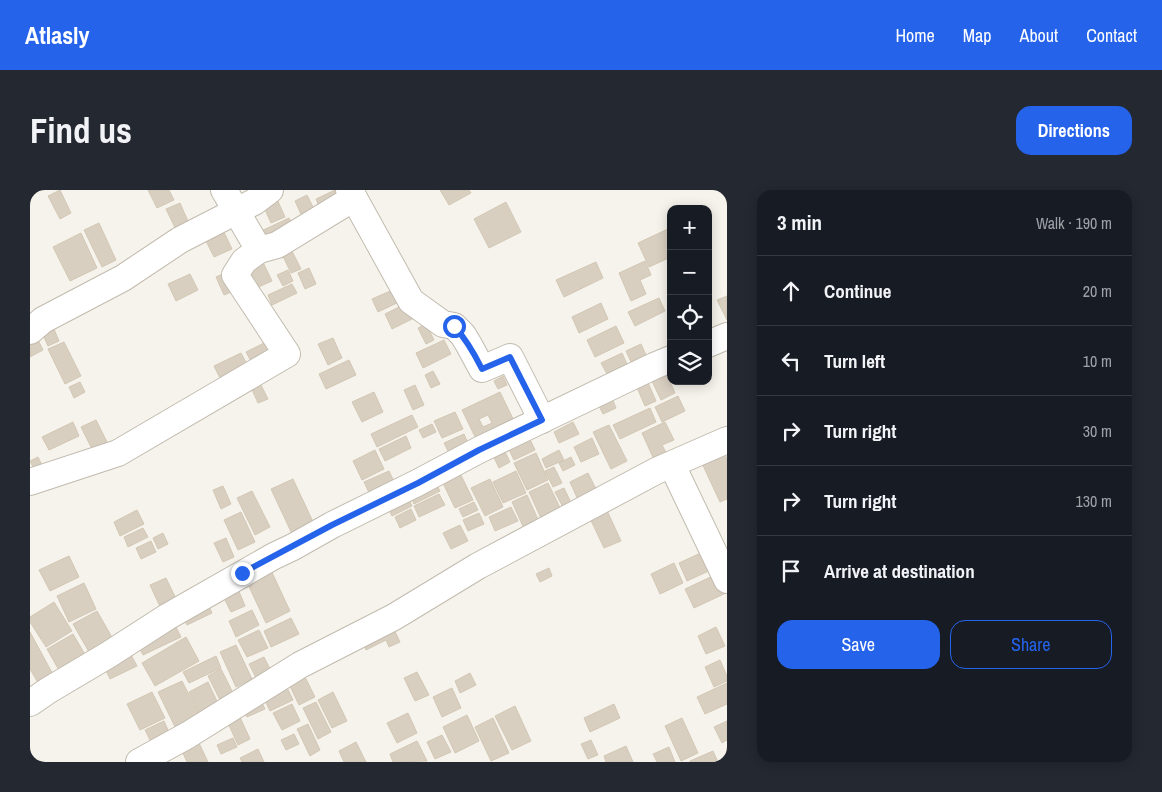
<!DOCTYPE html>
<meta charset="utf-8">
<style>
body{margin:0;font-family:"Archivo Narrow",sans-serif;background:#242831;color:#f1f3f6}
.controls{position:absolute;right:15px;top:15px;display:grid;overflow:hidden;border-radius:10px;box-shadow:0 2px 12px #0003}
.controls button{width:45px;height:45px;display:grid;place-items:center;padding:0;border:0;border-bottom:1px solid #363941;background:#171b24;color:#f1f3f6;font:25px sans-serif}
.stop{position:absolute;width:15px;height:15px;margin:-11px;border:4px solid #2563eb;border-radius:50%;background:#fff}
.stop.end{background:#2563eb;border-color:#fff;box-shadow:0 1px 5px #0008}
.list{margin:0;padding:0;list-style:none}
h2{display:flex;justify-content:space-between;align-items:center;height:65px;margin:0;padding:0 20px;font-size:21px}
h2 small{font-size:16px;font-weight:400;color:#9ea1a6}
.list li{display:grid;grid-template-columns:32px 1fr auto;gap:15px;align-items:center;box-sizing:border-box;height:70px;padding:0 20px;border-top:1px solid #363941}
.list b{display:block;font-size:19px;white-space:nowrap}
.list em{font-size:16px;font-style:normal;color:#9ea1a6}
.actions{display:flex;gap:10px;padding:15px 20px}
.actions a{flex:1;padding:11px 0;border:1px solid #2563eb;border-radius:15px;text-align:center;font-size:18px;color:#2563eb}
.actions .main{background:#2563eb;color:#fff}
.icon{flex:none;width:28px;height:28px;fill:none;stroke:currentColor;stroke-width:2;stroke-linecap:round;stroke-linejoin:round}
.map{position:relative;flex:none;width:697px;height:572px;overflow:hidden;border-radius:15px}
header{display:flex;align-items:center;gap:30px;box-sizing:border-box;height:70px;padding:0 25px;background:#2563eb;color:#fff}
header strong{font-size:24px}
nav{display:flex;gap:28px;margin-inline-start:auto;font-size:18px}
.intro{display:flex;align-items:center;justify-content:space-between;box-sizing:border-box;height:120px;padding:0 30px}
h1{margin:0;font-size:35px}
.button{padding:12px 22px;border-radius:15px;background:#2563eb;color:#fff;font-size:18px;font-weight:700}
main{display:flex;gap:30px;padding:0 30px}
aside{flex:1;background:#171b24;border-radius:15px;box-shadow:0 2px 12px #0003}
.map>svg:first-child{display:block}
</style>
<header>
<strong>Atlasly</strong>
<nav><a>Home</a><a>Map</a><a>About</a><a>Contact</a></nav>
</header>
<div class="intro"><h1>Find us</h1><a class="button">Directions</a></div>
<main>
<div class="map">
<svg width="697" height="572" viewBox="0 0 697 572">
<rect width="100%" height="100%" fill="#f6f3ec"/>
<g fill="#d8cfc1" stroke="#d3c7b4" fill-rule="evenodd">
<path d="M30,0L41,23L30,29L18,6Z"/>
<path d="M118,0H139L144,10L127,18Z"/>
<path d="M305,0H313L292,23L286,9Z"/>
<path d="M410,0H439L441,3L419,15Z"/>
<path d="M277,5L287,25L274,31L265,11Z"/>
<path d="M246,7L255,27L241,33L232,13Z"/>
<path d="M476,12L491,42L459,58L444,29Z"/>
<path d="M150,13L161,38L148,44L136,19Z"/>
<path d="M259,28L265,40L233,55L227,43Z"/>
<path d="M69,33L86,70L72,77L54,40Z"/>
<path d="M192,38L202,59L184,67L174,47Z"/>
<path d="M640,38L641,67L619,77L608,53Z"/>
<path d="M51,43L67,78L40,91L23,57Z"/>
<path d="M259,55L271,79L261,83L250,60Z"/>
<path d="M231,68L242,91L224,99L214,76Z"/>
<path d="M615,71L621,85L610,90L616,104L601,111L589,83Z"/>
<path d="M566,72L573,88L534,107L526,90Z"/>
<path d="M279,78L286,94L275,99L268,83Z"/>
<path d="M258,80L263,91L253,96L247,85Z"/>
<path d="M197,82L206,100L194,105L186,87Z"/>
<path d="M160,84L168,100L146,111L138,94Z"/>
<path d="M262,94L267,103L242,115L238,105Z"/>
<path d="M365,99L371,111L348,122L342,109Z"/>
<path d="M697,106V130L687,110Z"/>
<path d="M629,108L635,121L605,136L598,122Z"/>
<path d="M379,112L386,127L362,139L355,124Z"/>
<path d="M571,113L578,129L549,143L542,127Z"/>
<path d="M396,134L404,150L396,154L388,138Z"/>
<path d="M586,136L594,153L565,167L557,150Z"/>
<path d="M24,139L29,151L18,156L13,145Z"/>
<path d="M7,148L13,160L0,167V151Z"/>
<path d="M303,148L312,168L298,175L288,154Z"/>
<path d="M242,149L250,164L224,177L216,162Z"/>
<path d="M414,150L421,164L393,178L386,163Z"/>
<path d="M34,152L51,186L35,194L18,159Z"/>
<path d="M611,154L616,165L601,172L596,161Z"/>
<path d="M211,163L220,180L193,194L184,176Z"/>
<path d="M592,163L597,174L577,184L571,173Z"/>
<path d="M319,170L326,185L296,199L289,184Z"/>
<path d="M635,180L645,203L631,210L620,187Z"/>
<path d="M403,181L410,194L401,198L395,185Z"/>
<path d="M473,186L477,195L468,199L464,191Z"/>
<path d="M616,188L626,211L615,216L605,193Z"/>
<path d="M229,191L238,209L228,213L220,195Z"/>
<path d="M50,192L55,202L44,208L39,197Z"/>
<path d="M385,195L394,215L383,220L374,200Z"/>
<path d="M344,202L353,222L332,232L322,212Z"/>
<path d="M470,202L488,239L450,257L432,220ZM458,225L462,233L453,237L449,229Z"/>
<path d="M581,206L586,218L573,224L567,212Z"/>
<path d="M648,206L655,221L632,232L625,217Z"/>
<path d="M620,218L626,232L590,249L583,235Z"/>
<path d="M425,222L433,239L412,248L404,231Z"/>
<path d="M382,225L388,237L347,257L341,244Z"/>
<path d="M66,230L78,254L63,261L51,237Z"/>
<path d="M43,232L49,246L19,260L12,247Z"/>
<path d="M543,232L549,244L529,253L524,242Z"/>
<path d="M635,232L644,250L632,255L639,268L626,274L612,243Z"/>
<path d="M402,234L406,242L393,248L389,240Z"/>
<path d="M579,235L597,271L581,279L563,242Z"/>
<path d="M497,243L505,260L484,270L476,253Z"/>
<path d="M434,244L440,258L421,267L414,253Z"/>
<path d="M376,246L381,258L355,271L349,259Z"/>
<path d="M562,248L569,264L551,272L544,257Z"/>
<path d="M472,256L480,272L469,278L461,261Z"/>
<path d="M692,259L697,269V309L690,312L670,269Z"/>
<path d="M345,260L354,279L332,290L323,271Z"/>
<path d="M529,260L534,270L516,278L512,269Z"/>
<path d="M506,263L518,290L497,300L484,273Z"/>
<path d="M8,267L16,283L8,287L0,271Z"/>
<path d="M541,267L545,275L533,281L529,273Z"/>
<path d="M524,277L532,293L523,297L515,281Z"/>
<path d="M359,281L367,298L342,309L334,292Z"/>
<path d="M429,281L443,310L425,318L411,289Z"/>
<path d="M486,281L496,303L473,313L463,292Z"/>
<path d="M558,283L568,303L549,312L540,292Z"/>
<path d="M263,289L285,336L263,346L241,299Z"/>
<path d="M460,289L473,317L455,326L441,298Z"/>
<path d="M404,290L410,301L384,314L378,302Z"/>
<path d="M518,293L535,328L515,337L499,302Z"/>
<path d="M193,296L201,314L191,319L183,300Z"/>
<path d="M534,298L543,317L535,321L525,302Z"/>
<path d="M222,301L240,337L225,345L207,308Z"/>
<path d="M376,303L382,316L362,326L355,312Z"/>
<path d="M409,304L415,315L389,327L384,316Z"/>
<path d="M497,305L511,336L496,343L482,312Z"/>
<path d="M444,312L448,320L433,327L429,319Z"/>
<path d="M574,314L591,351L574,358L557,322Z"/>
<path d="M481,317L488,331L465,341L459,327Z"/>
<path d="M381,319L386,330L370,338L365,327Z"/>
<path d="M107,320L114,334L90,346L84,332Z"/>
<path d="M211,322L225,352L208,360L194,330Z"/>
<path d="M449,323L454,334L438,341L433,330Z"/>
<path d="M430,335L438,351L421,359L413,343Z"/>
<path d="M113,338L118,347L98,357L94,347Z"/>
<path d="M133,343L138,354L128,359L123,348Z"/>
<path d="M196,348L204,367L193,372L184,353Z"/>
<path d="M121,351L126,362L111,369L106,358Z"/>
<path d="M675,361L683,379L657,391L649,373Z"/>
<path d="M39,366L49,387L20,401L9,380Z"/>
<path d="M644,373L653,393L630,404L621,384Z"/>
<path d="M239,376L260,421L236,433L215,388Z"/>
<path d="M519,378L522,386L510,392L506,384Z"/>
<path d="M687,384L696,403L664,418L655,399Z"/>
<path d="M136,388L149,415L133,423L120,395Z"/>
<path d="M54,393L66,419L39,432L27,406Z"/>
<path d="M208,399L215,416L201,422L193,406Z"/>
<path d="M176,410L182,423L157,435L151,423Z"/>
<path d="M24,412L42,441L16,457L0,432V427Z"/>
<path d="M222,420L229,435L206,447L199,431Z"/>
<path d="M67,421L87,456L63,469L43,434Z"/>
<path d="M261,428L269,444L241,457L234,441Z"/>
<path d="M144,433L151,447L113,465L106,451Z"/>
<path d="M361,433L370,452L359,457L356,450L336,460L331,448Z"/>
<path d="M686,437L695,456L676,464L668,446Z"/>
<path d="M229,440L238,458L217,467L208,450Z"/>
<path d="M0,442L26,490L11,498L0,479Z"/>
<path d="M43,444L60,473L34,489L17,459Z"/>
<path d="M156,447L169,471L125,496L112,473Z"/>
<path d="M206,455L222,489L206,497L190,462Z"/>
<path d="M99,461L107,476L80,489L73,474Z"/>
<path d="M186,466L191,478L159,493L153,482Z"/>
<path d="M234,467L244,487L229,494L219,474Z"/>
<path d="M690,470L697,486V491L684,497L675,477Z"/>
<path d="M191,479L206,509L193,516L178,486Z"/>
<path d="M387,482L399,505L385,511L374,488Z"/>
<path d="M273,483L285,507L269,515L257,490Z"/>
<path d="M440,483L446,495L430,503L425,491Z"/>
<path d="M152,491L173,533L149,545L128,502Z"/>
<path d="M254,491L263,510L240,521L231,502Z"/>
<path d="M178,492L192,522L173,531L159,502Z"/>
<path d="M697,493V514L675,524L667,507Z"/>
<path d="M422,498L431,518L412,527L403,507Z"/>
<path d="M122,502L135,528L110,540L97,514Z"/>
<path d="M303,502L317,531L302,538L288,510Z"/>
<path d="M229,507L235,519L217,527L212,515Z"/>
<path d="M286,512L301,542L288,549L273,518Z"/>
<path d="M262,514L270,531L252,540L243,523Z"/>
<path d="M584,514L590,528L560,542L554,528Z"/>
<path d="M485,516L501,551L482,560L465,526Z"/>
<path d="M378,523L387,543L367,553L357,533Z"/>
<path d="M209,525L220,549L208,555L197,531Z"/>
<path d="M437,525L449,551L425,563L413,537Z"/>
<path d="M463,528L479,563L461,571L445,537Z"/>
<path d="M652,528L668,563L651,571L635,536Z"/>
<path d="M134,531L142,549L124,558L115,540Z"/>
<path d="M697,531V550L692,553L684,537Z"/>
<path d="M278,534L290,560L280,566L267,539Z"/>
<path d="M264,544L269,554L256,560L251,550Z"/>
<path d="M412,545L421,562L405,569L397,552Z"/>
<path d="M203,548L207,557L191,564L187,555Z"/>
<path d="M561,550L568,565L558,569L551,554Z"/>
<path d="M387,551L397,571L363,572L360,564Z"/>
<path d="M326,552L336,572H314L309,561Z"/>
<path d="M169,553L178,572H157L152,561Z"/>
<path d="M596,556L603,572H576L574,566Z"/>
<path d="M639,557L645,572H627L623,564Z"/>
<path d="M228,559L234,572H212L210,568Z"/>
<path d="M683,561L688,572H660V571Z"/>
</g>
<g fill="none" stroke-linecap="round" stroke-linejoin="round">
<g stroke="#c2bbae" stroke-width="28">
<g id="minor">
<path d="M194,0L229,60"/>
<path d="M324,8L381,111L413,134L424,136L433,145L439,155L452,179L480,167L512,230"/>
<path d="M0,141L13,130L93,88L150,50L224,12L240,0"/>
<path d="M678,154L697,146"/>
<path d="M642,275L697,390"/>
<path d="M0,292L88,263L257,164L205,85L214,71L229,60L247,55L324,8L319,0"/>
<path d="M0,513L19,500L78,465L137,427L244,366L263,357L302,335L387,293L449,260L624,176L641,169"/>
<path d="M109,572L158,545L270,475L364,427L448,376L626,281L697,250"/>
</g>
</g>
<use href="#minor" stroke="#fff" stroke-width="26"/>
</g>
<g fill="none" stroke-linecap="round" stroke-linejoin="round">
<path stroke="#2563eb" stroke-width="6" d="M212,383L302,335L388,293L449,260L512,230L480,167L452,179C444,163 436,149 424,136"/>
</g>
</svg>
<div class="controls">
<button>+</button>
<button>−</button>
<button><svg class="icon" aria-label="locate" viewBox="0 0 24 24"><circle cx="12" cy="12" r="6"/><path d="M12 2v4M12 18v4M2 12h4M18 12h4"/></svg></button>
<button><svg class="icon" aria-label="layers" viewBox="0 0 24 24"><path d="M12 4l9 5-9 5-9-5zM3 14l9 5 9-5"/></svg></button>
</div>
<div class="stop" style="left:424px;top:136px"></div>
<div class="stop end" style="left:212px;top:383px"></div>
</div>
<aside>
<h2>3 min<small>Walk · 190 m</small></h2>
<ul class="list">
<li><svg class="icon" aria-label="ahead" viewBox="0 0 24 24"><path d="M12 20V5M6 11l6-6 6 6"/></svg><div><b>Continue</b></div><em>20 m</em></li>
<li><svg class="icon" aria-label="left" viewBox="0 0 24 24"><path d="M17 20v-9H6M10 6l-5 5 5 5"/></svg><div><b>Turn left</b></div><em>10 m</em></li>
<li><svg class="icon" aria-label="right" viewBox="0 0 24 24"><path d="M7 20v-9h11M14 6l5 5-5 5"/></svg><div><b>Turn right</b></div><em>30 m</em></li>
<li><svg class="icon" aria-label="right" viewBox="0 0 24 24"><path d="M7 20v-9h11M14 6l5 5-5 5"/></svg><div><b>Turn right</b></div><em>130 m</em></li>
<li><svg class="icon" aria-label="arrive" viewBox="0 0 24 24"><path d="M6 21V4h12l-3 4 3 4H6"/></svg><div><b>Arrive at destination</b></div></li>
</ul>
<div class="actions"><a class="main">Save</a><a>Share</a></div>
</aside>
</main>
